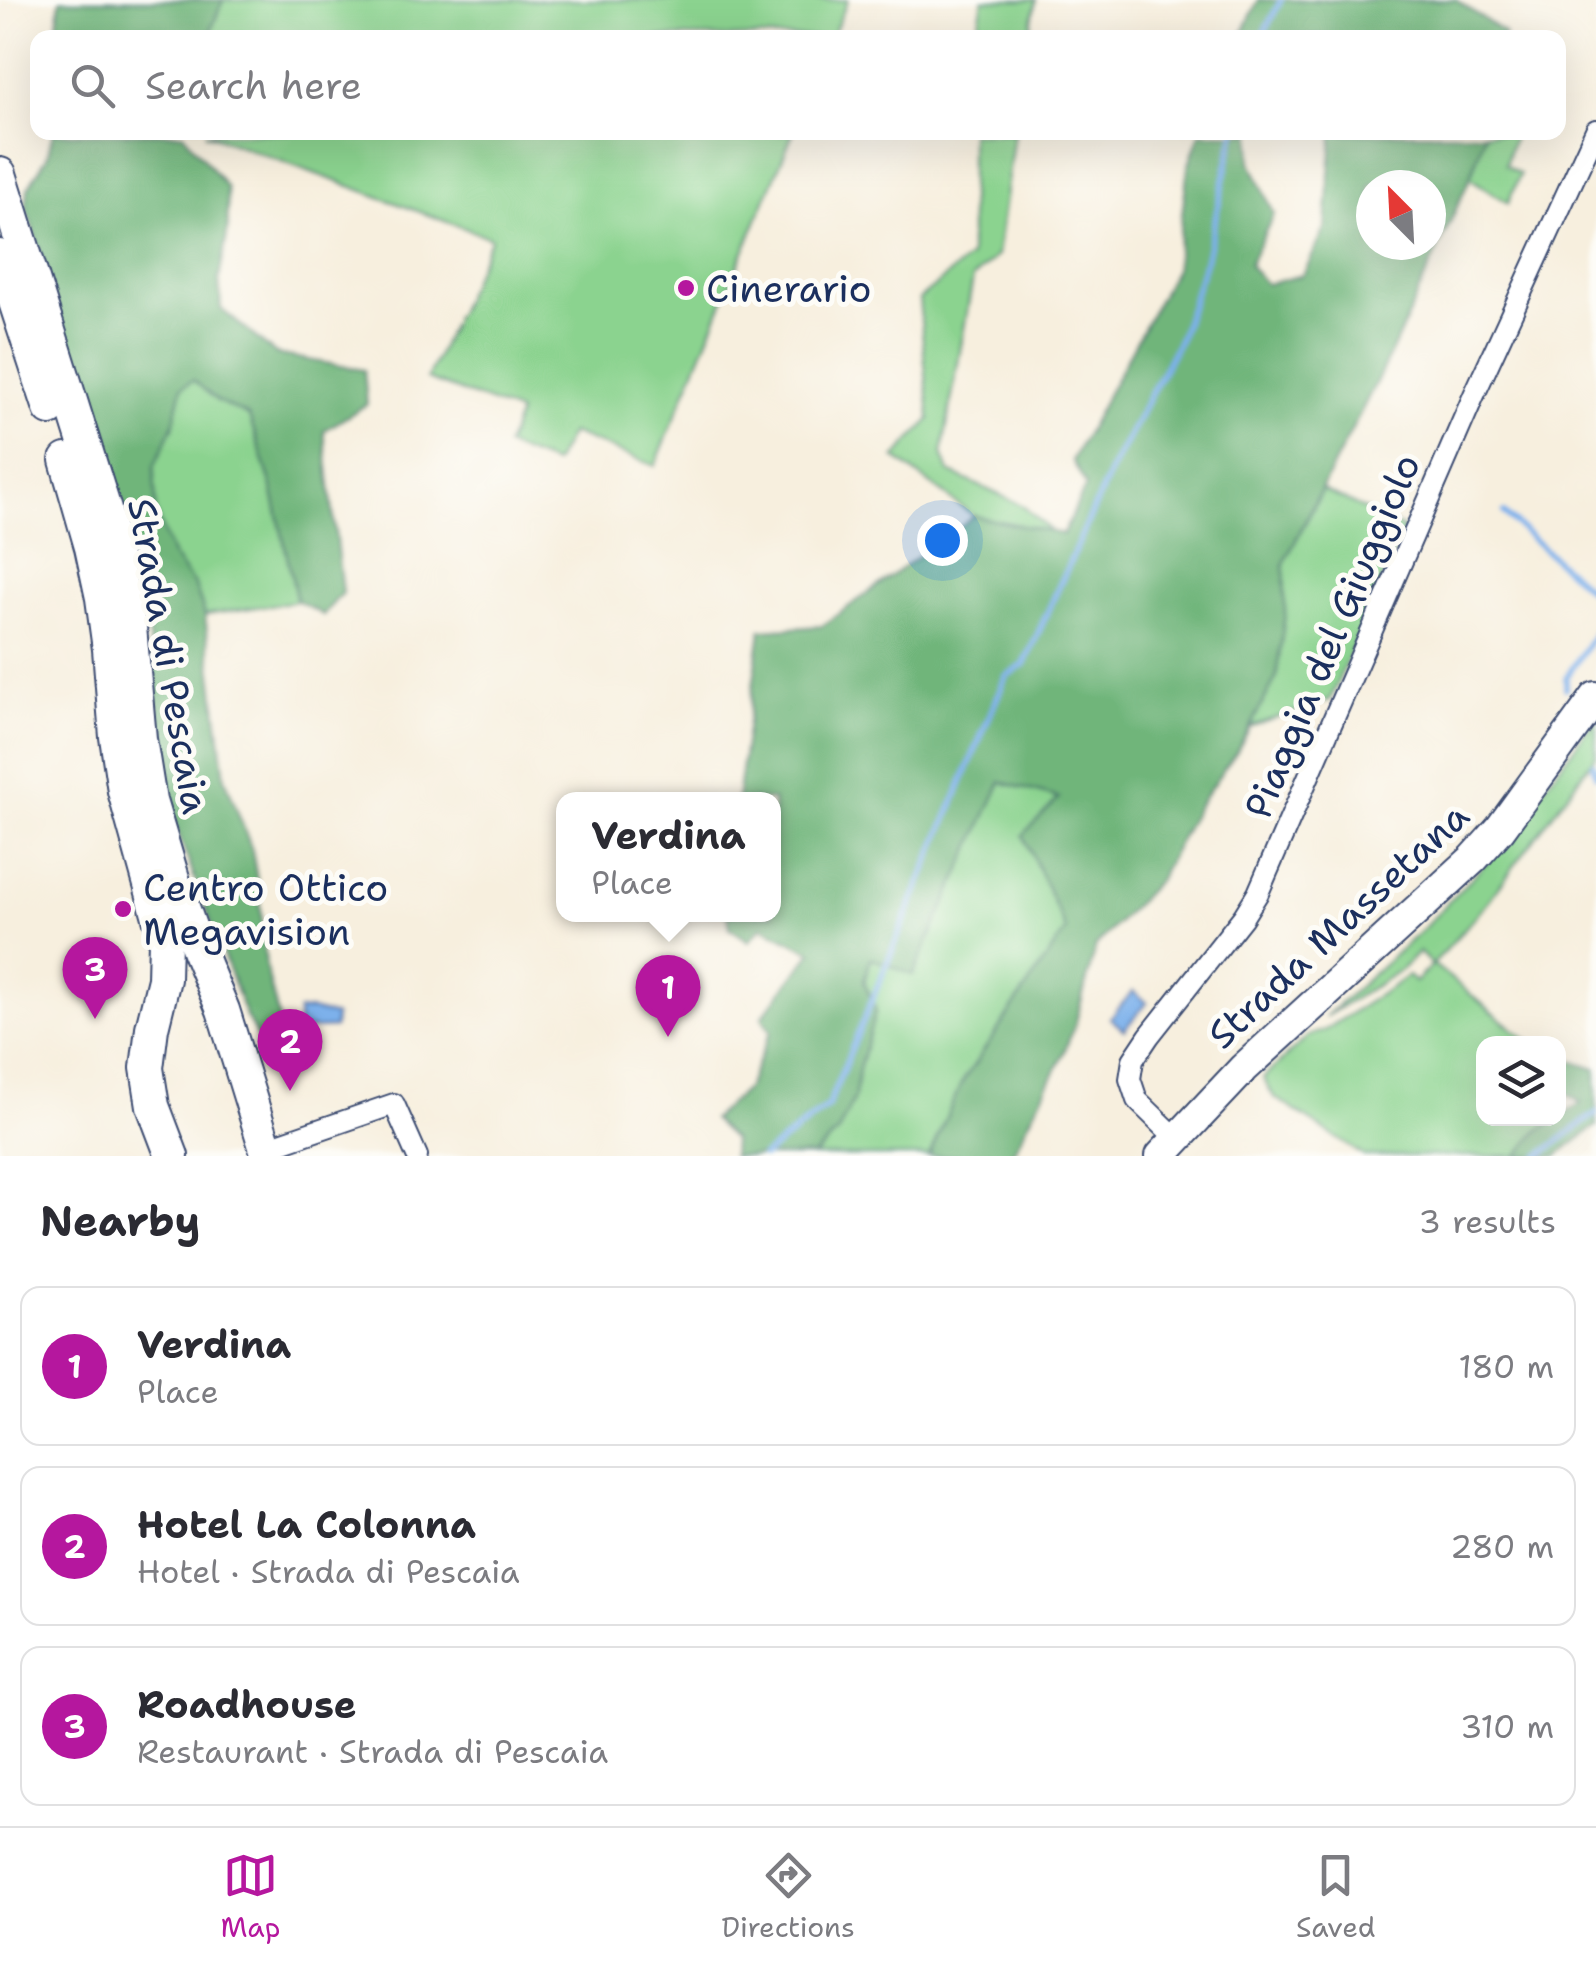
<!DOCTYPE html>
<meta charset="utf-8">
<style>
body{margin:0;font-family:"Shantell Sans",sans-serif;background:#f7f7f7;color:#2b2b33}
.controls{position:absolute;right:30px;bottom:30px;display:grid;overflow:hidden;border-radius:20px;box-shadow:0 10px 40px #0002}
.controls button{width:90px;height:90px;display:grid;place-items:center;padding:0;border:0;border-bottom:2px solid #e1e1e2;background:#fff;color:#2b2b33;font:50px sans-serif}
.compass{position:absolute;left:1356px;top:170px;width:90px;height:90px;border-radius:50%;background:#fff;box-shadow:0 10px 40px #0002;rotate:336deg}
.you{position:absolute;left:942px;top:540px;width:35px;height:35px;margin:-25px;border:8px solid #fff;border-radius:50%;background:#1a73e8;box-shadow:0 0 0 15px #1a73e833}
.badge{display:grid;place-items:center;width:65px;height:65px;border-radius:50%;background:#b5179e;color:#fff;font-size:32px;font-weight:700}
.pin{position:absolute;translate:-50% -82px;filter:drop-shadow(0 2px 5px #0008)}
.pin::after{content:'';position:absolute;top:52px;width:35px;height:30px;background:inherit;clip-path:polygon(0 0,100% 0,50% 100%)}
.popup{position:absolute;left:556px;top:792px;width:225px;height:130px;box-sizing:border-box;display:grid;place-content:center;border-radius:20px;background:#fff;filter:drop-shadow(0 2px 8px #0005);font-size:32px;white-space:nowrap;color:#7c7c81}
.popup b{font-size:38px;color:#2b2b33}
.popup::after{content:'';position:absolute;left:50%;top:100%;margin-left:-20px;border:20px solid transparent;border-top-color:#fff}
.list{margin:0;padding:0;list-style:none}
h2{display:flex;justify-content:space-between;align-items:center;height:130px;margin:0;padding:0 40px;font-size:42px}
h2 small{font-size:32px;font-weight:400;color:#7c7c81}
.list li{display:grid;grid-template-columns:65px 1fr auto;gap:30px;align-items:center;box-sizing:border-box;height:160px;margin:0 20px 20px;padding:0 20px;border:2px solid #e1e1e2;border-radius:20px}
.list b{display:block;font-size:38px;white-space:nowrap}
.list p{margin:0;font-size:32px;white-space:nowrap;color:#7c7c81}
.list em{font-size:32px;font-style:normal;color:#7c7c81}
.icon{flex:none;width:55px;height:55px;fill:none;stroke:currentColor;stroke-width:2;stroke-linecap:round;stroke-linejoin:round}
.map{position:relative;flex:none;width:1596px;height:1156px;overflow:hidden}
.search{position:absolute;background:#fff;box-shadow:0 10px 40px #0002;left:30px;right:30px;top:30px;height:110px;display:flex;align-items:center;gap:25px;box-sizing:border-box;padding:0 35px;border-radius:20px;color:#7c7c81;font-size:38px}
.sheet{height:670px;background:#fff}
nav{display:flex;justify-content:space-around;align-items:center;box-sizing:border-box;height:140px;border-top:2px solid #e1e1e2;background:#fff;font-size:28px;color:#7c7c81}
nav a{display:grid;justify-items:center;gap:5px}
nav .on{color:#b5179e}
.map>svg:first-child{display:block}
</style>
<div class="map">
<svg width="1596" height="1156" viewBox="0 0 1596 1156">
<rect width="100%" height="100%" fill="#fdfcf7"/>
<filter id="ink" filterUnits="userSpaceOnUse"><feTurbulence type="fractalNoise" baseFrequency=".01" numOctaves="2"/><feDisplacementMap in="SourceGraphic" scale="20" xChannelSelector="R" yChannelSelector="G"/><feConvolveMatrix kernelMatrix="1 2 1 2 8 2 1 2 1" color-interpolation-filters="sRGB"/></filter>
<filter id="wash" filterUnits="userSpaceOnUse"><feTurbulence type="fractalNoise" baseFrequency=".0048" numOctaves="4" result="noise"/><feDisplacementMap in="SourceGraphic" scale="40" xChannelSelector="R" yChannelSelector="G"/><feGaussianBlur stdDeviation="2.25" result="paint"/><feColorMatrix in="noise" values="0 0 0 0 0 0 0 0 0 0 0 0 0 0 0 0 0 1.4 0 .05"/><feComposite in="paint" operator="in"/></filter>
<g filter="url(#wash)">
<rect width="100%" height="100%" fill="#f7efde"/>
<g fill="#8bd38f" stroke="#538176" stroke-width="2.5">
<path d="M223,0H848L832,37L208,38Z"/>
<path d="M983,0H1036L1029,37H976Z"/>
<path d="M205,133H793L655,466L571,433L554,464L506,446L519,413L427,379L491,238Z"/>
<path d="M970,133H1014L997,256L973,278L942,454L949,472L1022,505L1052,532L974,516L895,458L930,419L919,299L970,257Z"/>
<path d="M1485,133H1515L1505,165L1520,174L1508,203L1470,178Z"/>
<path d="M194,380L218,401L249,416L271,483L297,601L205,615L195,586L172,555L155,512L154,467L173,426L182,387Z"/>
<path d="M1323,490L1404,528L1330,700L1249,727L1276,678L1285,614L1284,563Z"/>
<path d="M1596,718V755L1484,907L1433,964L1531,1043L1484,1044V1118L1557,1119L1539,1130L1517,1156H1364L1274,1097L1263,1078L1308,1036L1325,1030L1408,976L1415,982L1432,965L1419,952L1402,969L1325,1017L1420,932L1492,856Z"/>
<path d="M1001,782L1059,798L1024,835L1066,930L961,1084L929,1156H813L838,1132L855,1096L859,1069L875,1011L864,981L871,957L913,974Z"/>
</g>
<g fill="#70b57a" stroke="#46726c" stroke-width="2.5" fill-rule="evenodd">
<path d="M60,0H223L208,37H56Z"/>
<path d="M1258,0H1456L1504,33L1505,37H1241Z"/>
<path d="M53,133H183L227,188L228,229L219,279L221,309L276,354L364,370L367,404L324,431L342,593L323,615L297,601L271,483L249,416L217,401L193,380L182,387L173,426L154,467L156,512L172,555L195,586L205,615L225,778L252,850L260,897L266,967L285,1045L264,1050L246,1017L170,812L148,631L120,513L26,207L28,188L47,157Z"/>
<path d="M1200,133H1252L1251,162L1274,214L1249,265L1266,284L1303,275L1326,227L1333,133H1485L1470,178L1392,351L1284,563L1285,614L1276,678L1237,751L1197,807L1159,879L1096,946L1075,1025L1060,1062L1011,1156H929L961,1084L1066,930L1023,835L1059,798L1001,782L913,975L871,958L864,981L876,1010L859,1069L855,1096L838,1132L813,1156H732L733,1140L712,1119L747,1088L771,1031L762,1017L812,952L762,927L749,941L730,928L728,915L773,914V800L737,799L761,630L822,626L974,516L1063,534L1086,486L1072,460L1175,269L1188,167ZM1371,185H1431V245H1371Z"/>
<path d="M1559,1057L1596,1068V1126L1557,1156H1517L1539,1130L1581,1103L1559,1088Z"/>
</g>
<g fill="#7db1eb" stroke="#4c70a4" stroke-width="2.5">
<path d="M1133,991L1147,1002L1124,1030L1110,1018Z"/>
<path d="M310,1010L335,1016L334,1028L298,1030V1011Z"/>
</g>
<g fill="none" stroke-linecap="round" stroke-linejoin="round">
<g stroke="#7db1eb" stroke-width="6">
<path d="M1261,38L1281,0"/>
<path d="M1504,513L1596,596"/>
<path d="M1566,688V678L1596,631"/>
<path d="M1593,764L1596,775"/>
<path d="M763,1156L828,1106L1006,676L1024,665L1110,472L1180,338L1206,259L1235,132"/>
<path d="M1539,1156L1596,1113"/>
</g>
</g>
</g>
<g filter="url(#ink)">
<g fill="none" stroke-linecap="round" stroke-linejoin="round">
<g stroke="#3c4c71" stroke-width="24">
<g id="street">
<path d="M1176,1138L1137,1100L1130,1079L1133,1060L1149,1036L1243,917L1258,893L1474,395L1596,130"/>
<path d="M266,1148L394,1104L417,1156"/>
</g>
</g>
<g stroke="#3c4c71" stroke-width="34">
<path id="secondary" d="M1161,1156L1244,1068L1473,859L1500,829L1596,697"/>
</g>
<g stroke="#3c4c71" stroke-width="36">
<g id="primary">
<path d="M0,174L105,510L130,627L140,739L150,801L175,885L199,952L223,1010L268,1156"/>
<path d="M0,256L50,409"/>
<path d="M66,460L91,547L102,598L109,649L116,737L124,791L165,939L164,979L152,1028L147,1068L153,1106L172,1156"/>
</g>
</g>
<use href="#street" stroke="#fff" stroke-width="20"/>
<use href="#secondary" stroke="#fff" stroke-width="30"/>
<use href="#primary" stroke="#fff" stroke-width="32"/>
</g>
</g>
<g fill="#b5179e" stroke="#fdfcf7" stroke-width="4">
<circle cx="686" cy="288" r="10"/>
<circle cx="123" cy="909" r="10"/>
</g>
<g text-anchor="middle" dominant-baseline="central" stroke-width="10" stroke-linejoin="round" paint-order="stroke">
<g font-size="38" fill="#1b2f5e" stroke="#fdfcf7" text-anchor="start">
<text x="706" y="288">Cinerario</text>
<text x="143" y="887">Centro Ottico<tspan x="143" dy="44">Megavision</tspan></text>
</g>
<g font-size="38" fill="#1b2f5e" stroke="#fdfcf7">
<text transform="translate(1332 636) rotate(-67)">Piaggia del Giuggiolo</text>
<text transform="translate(169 656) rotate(80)">Strada di Pescaia</text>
<text transform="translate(1338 925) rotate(-43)">Strada Massetana</text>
</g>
</g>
</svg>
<div class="controls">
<button><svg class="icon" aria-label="layers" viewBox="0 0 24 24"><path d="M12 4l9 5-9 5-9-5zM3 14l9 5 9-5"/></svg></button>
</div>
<svg class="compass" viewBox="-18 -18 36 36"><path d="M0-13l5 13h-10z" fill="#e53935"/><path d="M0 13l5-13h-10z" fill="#7c7c81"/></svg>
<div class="you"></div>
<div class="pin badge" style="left:668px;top:1037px">1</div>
<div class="popup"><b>Verdina</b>Place</div>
<div class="pin badge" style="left:290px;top:1091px">2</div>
<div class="pin badge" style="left:95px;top:1019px">3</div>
<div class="search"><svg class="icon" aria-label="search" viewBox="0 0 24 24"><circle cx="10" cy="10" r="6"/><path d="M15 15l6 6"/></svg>Search here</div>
</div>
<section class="sheet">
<h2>Nearby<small>3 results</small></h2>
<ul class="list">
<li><span class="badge">1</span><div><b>Verdina</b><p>Place</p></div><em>180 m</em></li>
<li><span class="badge">2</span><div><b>Hotel La Colonna</b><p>Hotel · Strada di Pescaia</p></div><em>280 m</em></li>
<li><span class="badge">3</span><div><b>Roadhouse</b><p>Restaurant · Strada di Pescaia</p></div><em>310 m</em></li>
</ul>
</section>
<nav>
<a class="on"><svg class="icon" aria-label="map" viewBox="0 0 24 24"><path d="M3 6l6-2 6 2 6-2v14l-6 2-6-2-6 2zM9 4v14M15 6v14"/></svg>Map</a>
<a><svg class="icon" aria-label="directions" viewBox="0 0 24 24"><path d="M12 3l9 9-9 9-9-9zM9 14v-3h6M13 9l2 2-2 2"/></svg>Directions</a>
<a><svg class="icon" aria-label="saved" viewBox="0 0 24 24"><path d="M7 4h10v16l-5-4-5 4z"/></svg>Saved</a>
</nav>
